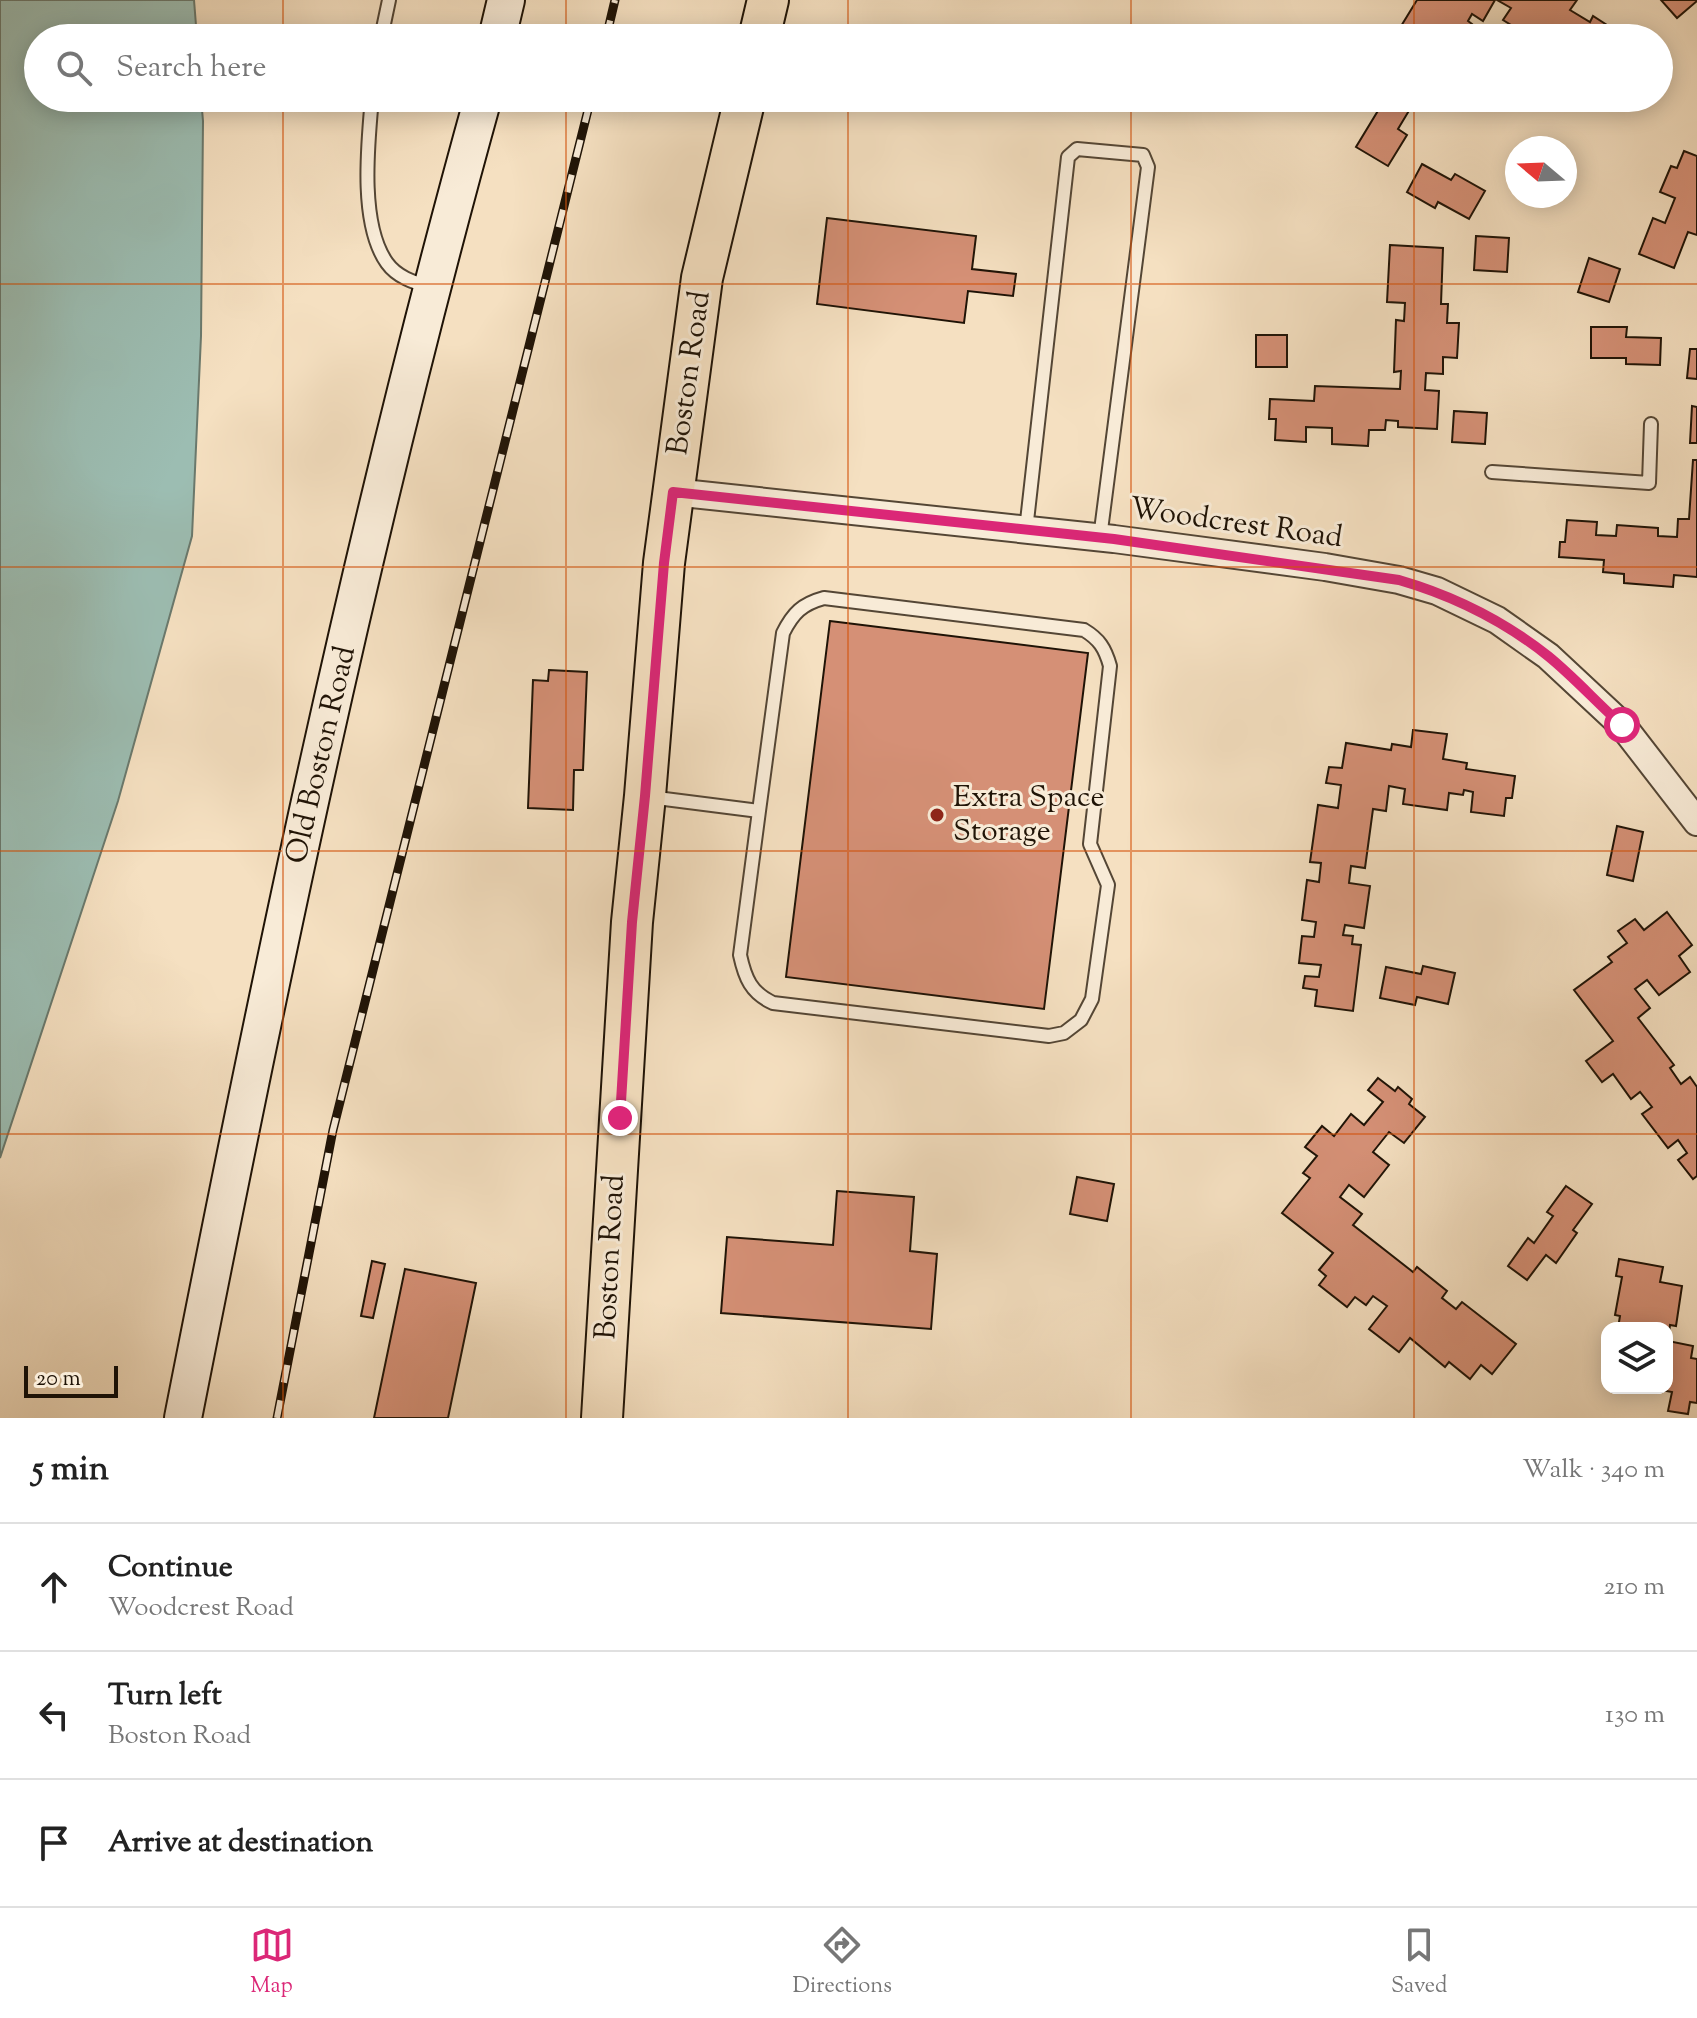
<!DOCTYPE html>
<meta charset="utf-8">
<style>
body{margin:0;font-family:"Sorts Mill Goudy",serif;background:#f6f6f6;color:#222}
.controls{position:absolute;right:24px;bottom:24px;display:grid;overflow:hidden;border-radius:16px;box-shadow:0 4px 20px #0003}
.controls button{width:72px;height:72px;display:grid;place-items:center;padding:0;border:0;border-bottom:2px solid #e0e0e0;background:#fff;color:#222;font:40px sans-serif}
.compass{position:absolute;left:1505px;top:136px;width:72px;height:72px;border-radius:50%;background:#fff;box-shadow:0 4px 20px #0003;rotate:289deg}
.scale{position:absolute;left:24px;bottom:20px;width:94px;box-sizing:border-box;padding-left:8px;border:4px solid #1f1306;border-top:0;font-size:22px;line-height:28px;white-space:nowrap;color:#1f1306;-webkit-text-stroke:6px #f8ebd7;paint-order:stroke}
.stop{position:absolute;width:24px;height:24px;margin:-18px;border:6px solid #db2777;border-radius:50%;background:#fff}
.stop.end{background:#db2777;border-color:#fff;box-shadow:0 2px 8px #0008}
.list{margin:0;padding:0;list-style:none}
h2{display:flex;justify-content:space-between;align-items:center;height:104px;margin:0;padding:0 32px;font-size:34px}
h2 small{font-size:26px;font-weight:400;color:#767676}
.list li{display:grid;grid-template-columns:52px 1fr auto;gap:24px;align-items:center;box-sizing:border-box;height:128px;padding:0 32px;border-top:2px solid #e0e0e0}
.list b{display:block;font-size:30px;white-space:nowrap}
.list p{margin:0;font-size:26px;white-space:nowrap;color:#767676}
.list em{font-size:26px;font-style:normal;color:#767676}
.icon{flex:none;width:44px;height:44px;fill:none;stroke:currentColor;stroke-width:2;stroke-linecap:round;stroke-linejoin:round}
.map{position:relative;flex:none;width:1697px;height:1418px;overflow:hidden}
.search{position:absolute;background:#fff;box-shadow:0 4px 20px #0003;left:24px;right:24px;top:24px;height:88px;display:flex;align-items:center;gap:20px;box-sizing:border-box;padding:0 28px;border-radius:44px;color:#767676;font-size:30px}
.sheet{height:488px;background:#fff}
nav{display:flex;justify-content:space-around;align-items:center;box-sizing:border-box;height:112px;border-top:2px solid #e0e0e0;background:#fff;font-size:22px;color:#767676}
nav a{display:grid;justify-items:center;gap:4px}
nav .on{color:#db2777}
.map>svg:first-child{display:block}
</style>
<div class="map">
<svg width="1697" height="1418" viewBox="0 0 1697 1418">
<rect width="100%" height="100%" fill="#f5e0c1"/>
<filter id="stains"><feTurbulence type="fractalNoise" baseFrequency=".0025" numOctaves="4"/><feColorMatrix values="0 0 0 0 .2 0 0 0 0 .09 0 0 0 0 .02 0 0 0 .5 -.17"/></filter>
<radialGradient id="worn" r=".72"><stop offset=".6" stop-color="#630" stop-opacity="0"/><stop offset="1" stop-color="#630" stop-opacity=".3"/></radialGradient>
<path fill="#9cbdb2" stroke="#6a796d" stroke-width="2" d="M0,0H194L197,38H38V98H201L203,121L201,336L192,536L118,801L0,1158Z"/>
<g fill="#d59076" stroke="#1f1306" stroke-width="2">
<path d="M1417,0H1495L1483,21L1472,14L1468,21L1472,24L1463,38H1400L1395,36Z"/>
<path d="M1497,0H1577L1570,10L1590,22L1593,16L1607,25L1603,31L1609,35L1607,38H1564L1568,31L1561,27L1557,35L1541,26L1532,38L1503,20L1511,8Z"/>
<path d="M1661,0H1697V1L1677,18Z"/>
<path d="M1361,98H1427L1420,108L1413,104L1398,129L1407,135L1388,166L1356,147L1379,109Z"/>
<path d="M1684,151L1697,156V235L1688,232L1674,268L1639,254L1653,218L1665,223L1675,198L1660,192L1671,166L1677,168Z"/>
<path d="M1422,164L1451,180L1455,174L1485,191L1469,219L1438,202L1435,208L1407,192Z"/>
<path d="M827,218L976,236L972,269L1016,274L1013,296L968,291L964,323L817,304Z"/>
<path d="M1476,236L1509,238L1507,272L1474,270Z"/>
<path d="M1390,245L1443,248L1441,304H1448L1447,323H1459L1457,358L1443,357V374L1426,373L1425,390L1439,391L1437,429L1398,427V421L1386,420L1385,430H1369L1368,446L1332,444V428L1306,427V442L1275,440L1276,419H1269L1270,399L1314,401L1315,386L1400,389L1401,371L1394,372L1396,320L1404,321L1405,303L1387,302Z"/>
<path d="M1589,258L1620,269L1609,302L1578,292Z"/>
<path d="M1591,327H1627L1626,337L1661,338L1660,365L1626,364V358H1591Z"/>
<rect x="1256" y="335" width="31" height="32"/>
<path d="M1690,349H1697V379L1687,378Z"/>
<path d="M1692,406L1697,407V443H1690Z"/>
<path d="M1454,411L1487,413L1485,444L1452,442Z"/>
<path d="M1693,460H1697V577L1674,575L1673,587L1624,583V574L1603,572L1604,560L1559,557L1560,542H1565L1567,520L1597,522L1596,535L1616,536L1617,525L1658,528V536L1677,537L1678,519H1689Z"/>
<path d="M830,621L1088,653L1044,1009L786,977Z"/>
<path d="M549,670L587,672L583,770H574L573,810L528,808L533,680L548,681Z"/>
<path d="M1413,730L1447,734L1443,759L1467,763L1466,769L1515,776L1512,798H1506L1504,816L1471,812L1473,792L1464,790L1463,795L1449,793L1447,810L1403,804L1405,789L1389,786L1386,811L1373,809L1365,868L1351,866L1349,883L1370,886L1364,928L1345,925L1343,935L1353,936L1352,944L1361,945L1353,1011L1315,1006L1317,990L1303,988L1305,976L1319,977L1321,965L1299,963L1302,936L1314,937L1316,922L1302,920L1307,880L1319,882L1321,863L1310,862L1318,805L1338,808L1341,785L1326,783L1329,767L1342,768L1346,743L1391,750L1392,744L1411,747Z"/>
<path d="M1617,826L1643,832L1633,881L1607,875Z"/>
<path d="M1667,912L1692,945L1679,956L1690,972L1659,995L1647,980L1635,989L1650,1008L1638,1018L1674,1065L1670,1068L1681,1084L1690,1077L1697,1087V1176L1693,1179L1678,1160L1687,1153L1678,1140L1668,1148L1642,1114L1652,1107L1640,1092L1631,1099L1613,1074L1602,1082L1586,1061L1613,1041L1574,990L1612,962L1608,957L1627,943L1618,931L1635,919L1644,930Z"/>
<path d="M1423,966L1455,973L1448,1004L1417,997L1415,1005L1380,998L1386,967L1421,974Z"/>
<path d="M1378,1078L1395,1091L1398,1087L1412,1099L1409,1104L1425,1117L1404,1143L1389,1132L1373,1152L1389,1165L1364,1197L1349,1185L1340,1197L1362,1214L1353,1225L1413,1272L1417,1267L1447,1291L1442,1298L1456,1309L1462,1302L1516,1344L1492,1374L1481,1365L1470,1379L1449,1362L1445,1367L1410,1338L1399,1352L1369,1329L1387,1306L1373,1296L1366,1305L1355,1297L1347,1307L1319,1285L1326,1276L1319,1270L1333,1253L1282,1213L1310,1178L1303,1173L1317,1156L1305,1147L1322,1126L1334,1136L1351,1114L1364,1125L1383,1102L1368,1090Z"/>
<path d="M1077,1177L1114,1184L1107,1221L1070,1214Z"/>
<path d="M1566,1186L1592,1204L1573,1230L1577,1233L1556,1263L1546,1255L1527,1280L1508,1266L1528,1238L1534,1243L1553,1216L1547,1212Z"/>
<path d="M837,1191L914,1197L910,1251L937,1254L931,1329L721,1313L727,1237L833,1245Z"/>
<path d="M1619,1259L1663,1267L1660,1282L1682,1286L1676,1326L1670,1325L1668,1341L1693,1346L1691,1358L1697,1359V1403L1690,1402L1688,1414L1668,1411L1672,1392L1650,1388H1667V1328H1618L1620,1316L1615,1315L1622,1277L1616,1276Z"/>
<path d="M372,1261L385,1264L373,1318L361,1316Z"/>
<path d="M405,1269L476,1283L448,1418H374Z"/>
</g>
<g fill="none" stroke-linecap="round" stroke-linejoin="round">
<g stroke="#544635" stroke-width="16">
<g id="lane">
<path d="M381,38L389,0"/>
<path d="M372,98C368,143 359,224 387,263C397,277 413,282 429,287"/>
<path d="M1492,472L1649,483L1651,424"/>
<path d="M1026,530L1068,157L1077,149L1143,155L1148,167L1100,538"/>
<path d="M649,797L759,811L783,633C793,613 802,604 824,598L1084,630C1099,639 1105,648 1110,666L1090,844L1108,885L1092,999L1081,1020L1064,1033L1049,1036L773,1003C751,993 745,978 740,955L759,811"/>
</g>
</g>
<g stroke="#544635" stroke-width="30">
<path id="street" d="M673,492L1114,539L1325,567L1399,580L1437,591L1497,620L1548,656L1622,725L1697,822"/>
</g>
<g stroke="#1f1306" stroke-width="40">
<g id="secondary">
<path d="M497,38L506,0"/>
<path d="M183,1418C270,975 362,533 483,98"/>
</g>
</g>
<g stroke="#1f1306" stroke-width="44">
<g id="primary">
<path d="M759,38L768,0"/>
<path d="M602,1418L632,922L645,796L664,563L702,278L745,98"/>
</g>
</g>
<use href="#lane" stroke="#f8ebd7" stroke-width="12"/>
<use href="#street" stroke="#f8ebd7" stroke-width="26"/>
<use href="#secondary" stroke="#f8ebd7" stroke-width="36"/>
<use href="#primary" stroke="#f5e0c1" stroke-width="40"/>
<g stroke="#1f1306" stroke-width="9">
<g id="rail">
<path d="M606,38L615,0"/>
<path d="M277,1418L333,1130L591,98"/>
</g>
</g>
<use href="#rail" stroke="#f8ebd7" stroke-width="6" stroke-dasharray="18" stroke-linecap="butt"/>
</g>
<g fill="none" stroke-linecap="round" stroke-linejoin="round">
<path stroke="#db2777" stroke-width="10" d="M620,1118L632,922L645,796L664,563L673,492L1114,539L1399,580C1454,596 1504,621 1548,656C1574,677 1597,703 1622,725"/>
</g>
<path fill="none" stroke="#d4520b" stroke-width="2" stroke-opacity="0.55" d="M283,0V38M566,0V38M848,0V38M1131,0V38M1414,0V38M283,98V1418M566,98V1418M848,98V1418M1131,98V1418M1414,98V1418M0,284H1697M0,567H1697M0,851H1697M0,1134H1697"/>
<circle fill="#8f2418" stroke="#f8ebd7" stroke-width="3" cx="937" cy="815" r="8"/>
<g text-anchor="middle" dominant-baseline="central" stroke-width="6" stroke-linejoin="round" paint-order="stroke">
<g font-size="30" fill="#1f1306" stroke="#f8ebd7">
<text transform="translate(690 373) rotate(-82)">Boston Road</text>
<text transform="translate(1236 524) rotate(8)">Woodcrest Road</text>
<text transform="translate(322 755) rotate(-77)">Old Boston Road</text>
<text transform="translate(611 1257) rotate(-87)">Boston Road</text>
</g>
<g font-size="30" fill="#1f1306" stroke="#f8ebd7" text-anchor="start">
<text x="953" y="798">Extra Space<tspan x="953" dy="34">Storage</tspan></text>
</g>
</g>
<rect width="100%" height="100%" filter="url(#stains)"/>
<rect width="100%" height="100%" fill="url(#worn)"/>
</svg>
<div class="controls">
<button><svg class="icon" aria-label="layers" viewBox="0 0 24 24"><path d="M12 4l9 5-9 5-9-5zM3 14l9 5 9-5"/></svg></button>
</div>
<svg class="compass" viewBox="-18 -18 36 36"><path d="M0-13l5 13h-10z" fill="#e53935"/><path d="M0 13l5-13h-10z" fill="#767676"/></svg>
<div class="scale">20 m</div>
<div class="stop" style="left:1622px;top:725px"></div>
<div class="stop end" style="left:620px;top:1118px"></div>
<div class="search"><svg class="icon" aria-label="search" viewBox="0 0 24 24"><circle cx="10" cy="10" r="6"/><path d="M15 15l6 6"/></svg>Search here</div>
</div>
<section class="sheet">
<h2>5 min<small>Walk · 340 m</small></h2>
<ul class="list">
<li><svg class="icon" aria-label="ahead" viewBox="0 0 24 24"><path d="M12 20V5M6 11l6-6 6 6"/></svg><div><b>Continue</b><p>Woodcrest Road</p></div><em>210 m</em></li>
<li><svg class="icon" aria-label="left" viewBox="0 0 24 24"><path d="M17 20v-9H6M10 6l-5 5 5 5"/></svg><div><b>Turn left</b><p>Boston Road</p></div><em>130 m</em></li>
<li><svg class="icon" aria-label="arrive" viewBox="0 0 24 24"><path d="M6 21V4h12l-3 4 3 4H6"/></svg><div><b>Arrive at destination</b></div></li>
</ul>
</section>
<nav>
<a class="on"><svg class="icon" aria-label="map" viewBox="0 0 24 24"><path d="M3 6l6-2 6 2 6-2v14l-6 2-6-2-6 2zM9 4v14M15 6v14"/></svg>Map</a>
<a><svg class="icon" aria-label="directions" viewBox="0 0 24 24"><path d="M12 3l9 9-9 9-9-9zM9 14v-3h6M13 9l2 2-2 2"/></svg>Directions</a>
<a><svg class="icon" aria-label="saved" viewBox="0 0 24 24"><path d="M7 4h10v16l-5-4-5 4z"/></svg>Saved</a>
</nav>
